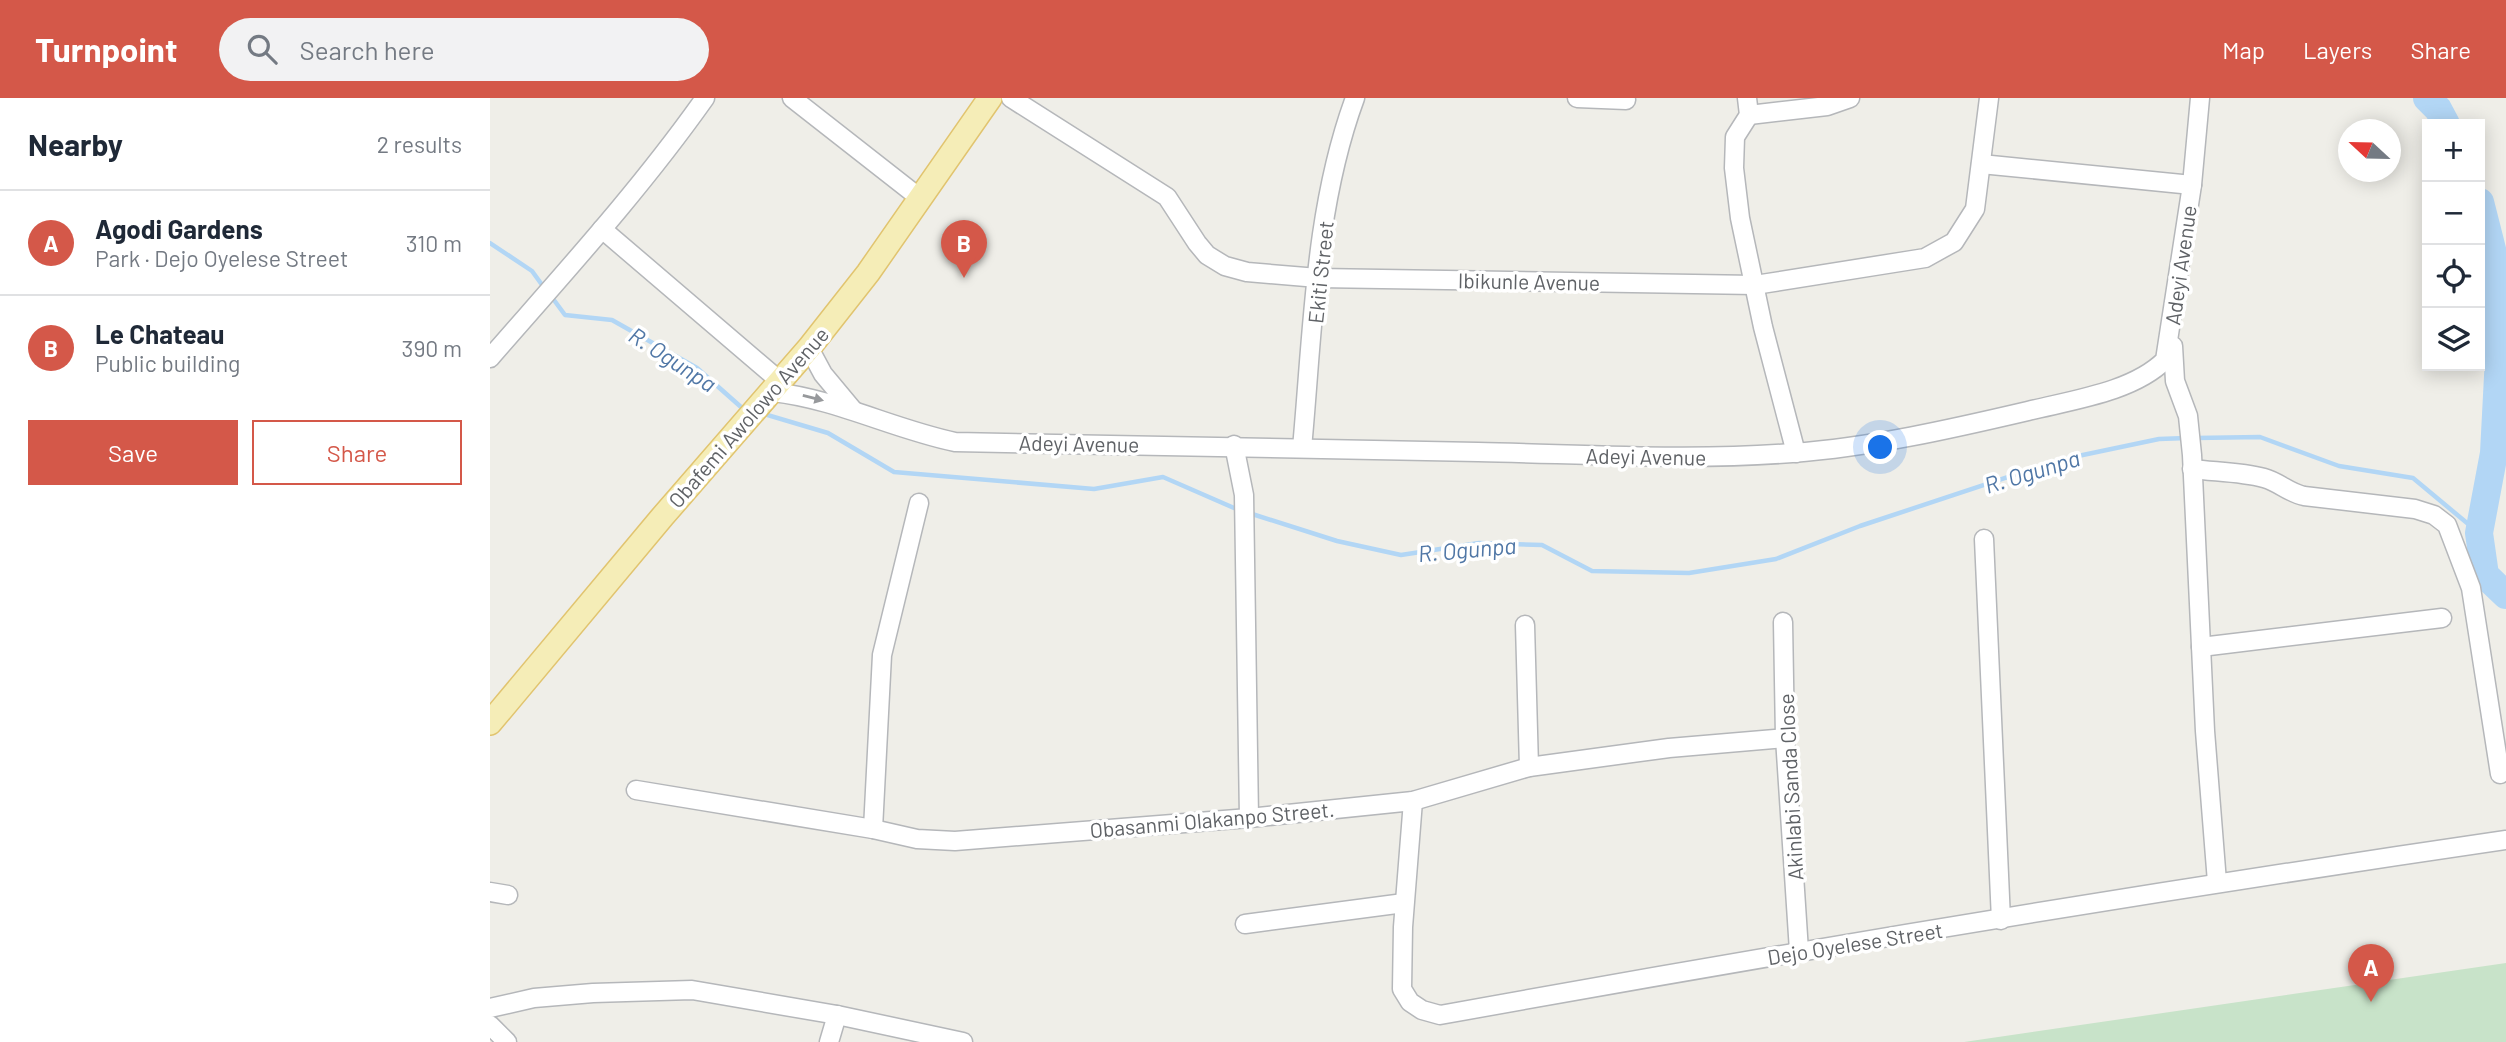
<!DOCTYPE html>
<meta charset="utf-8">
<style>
body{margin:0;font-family:Barlow,sans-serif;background:#f2f2f3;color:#1f2937}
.controls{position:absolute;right:21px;top:21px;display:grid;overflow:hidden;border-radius:0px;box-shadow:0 4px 18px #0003}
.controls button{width:63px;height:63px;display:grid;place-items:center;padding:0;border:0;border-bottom:2px solid #e0e1e3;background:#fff;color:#1f2937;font:35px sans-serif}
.compass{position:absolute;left:1848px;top:21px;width:63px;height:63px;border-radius:50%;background:#fff;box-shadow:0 4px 18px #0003;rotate:292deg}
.you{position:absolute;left:1391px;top:350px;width:24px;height:24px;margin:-18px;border:5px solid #fff;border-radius:50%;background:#1a73e8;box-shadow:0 0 0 10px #1a73e833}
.badge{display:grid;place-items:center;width:46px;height:46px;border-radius:50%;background:#d45849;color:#fff;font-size:23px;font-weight:700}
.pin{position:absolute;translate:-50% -58px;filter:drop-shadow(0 2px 4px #0008)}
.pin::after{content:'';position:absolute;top:37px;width:24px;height:21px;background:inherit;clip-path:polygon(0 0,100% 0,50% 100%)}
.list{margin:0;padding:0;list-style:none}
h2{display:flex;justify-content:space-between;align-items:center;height:91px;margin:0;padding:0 28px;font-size:30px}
h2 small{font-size:23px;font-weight:400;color:#747a83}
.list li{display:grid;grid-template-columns:46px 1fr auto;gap:21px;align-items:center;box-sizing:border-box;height:105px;padding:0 28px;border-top:2px solid #e0e1e3}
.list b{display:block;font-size:26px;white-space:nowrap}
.list p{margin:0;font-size:23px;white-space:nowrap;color:#747a83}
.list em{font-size:23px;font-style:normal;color:#747a83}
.actions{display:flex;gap:14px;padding:21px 28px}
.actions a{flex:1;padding:16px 0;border:2px solid #d45849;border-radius:0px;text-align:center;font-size:24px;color:#d45849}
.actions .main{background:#d45849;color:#fff}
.icon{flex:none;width:38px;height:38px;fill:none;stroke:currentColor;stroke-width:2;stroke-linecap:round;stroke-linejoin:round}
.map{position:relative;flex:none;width:2016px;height:944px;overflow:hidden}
header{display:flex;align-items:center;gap:42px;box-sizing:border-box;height:98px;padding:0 35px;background:#d45849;color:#fff}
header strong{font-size:33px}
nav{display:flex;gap:38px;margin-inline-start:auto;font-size:24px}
.search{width:490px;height:63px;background:#f2f2f3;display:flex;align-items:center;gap:18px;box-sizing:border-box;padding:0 24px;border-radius:38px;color:#747a83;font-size:26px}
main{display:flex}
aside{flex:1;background:#fff}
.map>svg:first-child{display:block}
</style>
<header>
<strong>Turnpoint</strong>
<div class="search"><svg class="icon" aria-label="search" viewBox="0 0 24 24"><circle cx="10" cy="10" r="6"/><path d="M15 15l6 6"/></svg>Search here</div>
<nav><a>Map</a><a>Layers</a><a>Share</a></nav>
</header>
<main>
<aside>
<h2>Nearby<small>2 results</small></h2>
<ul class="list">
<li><span class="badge">A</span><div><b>Agodi Gardens</b><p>Park · Dejo Oyelese Street</p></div><em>310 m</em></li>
<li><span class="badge">B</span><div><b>Le Chateau</b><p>Public building</p></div><em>390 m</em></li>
</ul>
<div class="actions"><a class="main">Save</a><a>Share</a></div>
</aside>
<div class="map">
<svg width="2016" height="944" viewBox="0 0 2016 944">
<rect width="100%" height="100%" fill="#efeee8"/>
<path fill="#c8e3c9" d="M2016,865V944H1474Z"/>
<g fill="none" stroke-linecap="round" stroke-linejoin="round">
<g stroke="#b2d6f5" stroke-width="4.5">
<path d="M0,145L42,173L55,191"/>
<path d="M61,198L75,217L122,222L207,270L251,309L256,310"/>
<path d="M271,315L338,335L404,374L604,391L673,379L751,413"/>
<path d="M1706,340L1770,339L1849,368L1923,380L1989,435"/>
<path d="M759,415L847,443L911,457L989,445L1052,447L1102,473L1199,475L1286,461L1370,428L1569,362L1669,341L1697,340"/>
</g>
<g stroke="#b2d6f5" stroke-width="28">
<path d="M1937,0L1948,11L1956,26"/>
<path d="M1990,104L2005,163L2009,259L2004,355L1989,435L1995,477L2016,497"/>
</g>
<g stroke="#b5b7ba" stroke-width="21">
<g id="minor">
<path d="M302,0L431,101"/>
<path d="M521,0L677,99L707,145L717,157L735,168L757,174L828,180L1265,187L1435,160L1464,144L1485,111L1499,0"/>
<path d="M1087,0L1136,2"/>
<path d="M1257,0L1259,17L1245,39L1244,70L1250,120L1273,229L1306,355"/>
<path d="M1259,17L1337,8L1360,0"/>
<path d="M1491,66L1702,87"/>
<path d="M112,131L291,284"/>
<path d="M1683,248L1685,283L1698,318L1702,357L1715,633L1727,784"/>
<path d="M319,250L333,276L363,312"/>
<path d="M0,260C74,175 150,92 215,0"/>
<path d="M283,294C346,301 403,331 465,344C640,346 814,350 988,354C1093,356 1198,363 1302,355C1382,349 1461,331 1538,313C1582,302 1643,294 1675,262L1702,87L1710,0"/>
<path d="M744,347L754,397L759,720"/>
<path d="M812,350C823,234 824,111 865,0"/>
<path d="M1702,371C1726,374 1751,374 1774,380C1789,384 1799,395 1814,398L1925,411L1944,417L1957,427L1981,490L2010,676"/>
<path d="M1494,441L1511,822"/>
<path d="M1293,524L1295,640L1309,853"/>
<path d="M1035,527L1039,669"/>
<path d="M1711,549L1952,520"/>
<path d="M146,692L383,731L427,741L465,743L759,720L923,703L1039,669L1179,650L1295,640"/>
<path d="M923,703L913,829L912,891L920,904L932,912L950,917C1304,853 1660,794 2016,742"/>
<path d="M383,731L392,557L429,405"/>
<path d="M0,794L18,797"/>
<path d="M755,826L914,805"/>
<path d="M0,910L44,900L103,895L202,892L347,917L473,944"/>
<path d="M0,927L17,944"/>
<path d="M339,944L347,917"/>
</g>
</g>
<g stroke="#e1c46f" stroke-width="26">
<path id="major" d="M0,625L173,418L319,250L378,175L500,0"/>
</g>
<use href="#minor" stroke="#fff" stroke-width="18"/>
<use href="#major" stroke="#f5edb7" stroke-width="23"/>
</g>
<defs><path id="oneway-solid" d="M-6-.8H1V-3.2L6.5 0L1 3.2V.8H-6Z" transform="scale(1.75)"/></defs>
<use fill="#97999c" href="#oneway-solid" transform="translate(323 300) rotate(14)"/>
<g text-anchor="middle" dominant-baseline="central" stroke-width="7" stroke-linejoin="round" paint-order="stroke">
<g font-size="21" fill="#5f6266" stroke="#fff">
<text transform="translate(1690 167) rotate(-82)">Adeyi Avenue</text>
<text transform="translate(830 174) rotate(-84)">Ekiti Street</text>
<text transform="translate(1039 183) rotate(1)">Ibikunle Avenue</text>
<text transform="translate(258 319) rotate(-49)">Obafemi Awolowo Avenue</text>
<text transform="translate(589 345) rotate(1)">Adeyi Avenue</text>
<text transform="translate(1156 358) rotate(1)">Adeyi Avenue</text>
<text transform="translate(1300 689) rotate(-93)">Akinlabi Sanda Close</text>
<text transform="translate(722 721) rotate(-5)">Obasanmi Olakanpo Street.</text>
<text transform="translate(1365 845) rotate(-9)">Dejo Oyelese Street</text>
</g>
<g font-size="23" font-style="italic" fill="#5077a6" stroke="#fff">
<text transform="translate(183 261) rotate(33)">R. Ogunpa</text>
<text transform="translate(1542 373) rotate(-17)">R. Ogunpa</text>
<text transform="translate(977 451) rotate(-5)">R. Ogunpa</text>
</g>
</g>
</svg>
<div class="controls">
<button>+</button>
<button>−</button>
<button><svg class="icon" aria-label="locate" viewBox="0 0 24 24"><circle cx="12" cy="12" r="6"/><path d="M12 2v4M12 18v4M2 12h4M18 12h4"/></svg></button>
<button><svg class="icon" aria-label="layers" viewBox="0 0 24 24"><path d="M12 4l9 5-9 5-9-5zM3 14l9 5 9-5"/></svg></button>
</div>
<svg class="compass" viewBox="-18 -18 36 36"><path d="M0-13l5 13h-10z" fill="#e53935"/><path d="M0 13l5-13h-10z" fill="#747a83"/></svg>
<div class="you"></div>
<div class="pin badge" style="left:1881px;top:904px">A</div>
<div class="pin badge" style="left:474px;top:180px">B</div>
</div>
</main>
